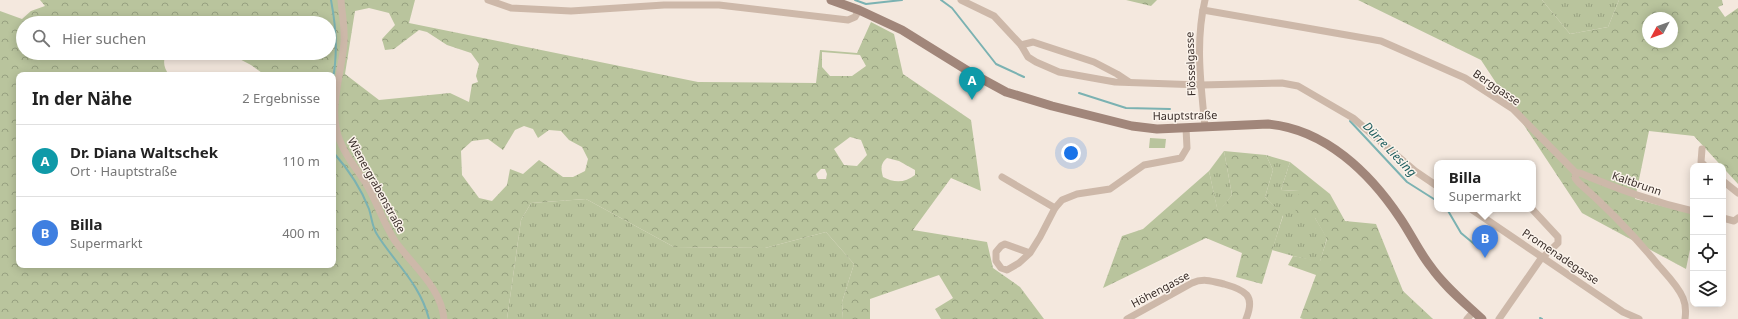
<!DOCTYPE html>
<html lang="de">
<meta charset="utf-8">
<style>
body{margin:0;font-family:"Noto Sans",sans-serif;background:#f6f6f6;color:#222}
.controls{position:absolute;right:12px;bottom:12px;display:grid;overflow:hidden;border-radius:8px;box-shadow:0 2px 10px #0003}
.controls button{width:36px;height:36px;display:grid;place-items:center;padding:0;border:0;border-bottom:1px solid #e0e0e0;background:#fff;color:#222;font:20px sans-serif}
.compass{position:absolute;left:1642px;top:12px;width:36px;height:36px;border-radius:50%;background:#fff;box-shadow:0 2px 10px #0003;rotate:229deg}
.you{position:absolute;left:1071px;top:153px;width:14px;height:14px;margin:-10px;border:3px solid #fff;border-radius:50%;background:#1a73e8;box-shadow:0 0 0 6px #1a73e833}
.badge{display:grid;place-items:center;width:26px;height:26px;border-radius:50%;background:#d93025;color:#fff;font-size:13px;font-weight:700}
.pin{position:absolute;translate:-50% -33px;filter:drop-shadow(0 1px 2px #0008)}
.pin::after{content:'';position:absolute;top:21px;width:14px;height:12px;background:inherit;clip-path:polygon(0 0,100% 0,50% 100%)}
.popup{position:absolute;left:1434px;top:160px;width:102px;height:52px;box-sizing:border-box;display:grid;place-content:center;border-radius:8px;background:#fff;filter:drop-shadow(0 1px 3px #0005);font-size:13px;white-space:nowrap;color:#767676}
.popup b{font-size:15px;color:#222}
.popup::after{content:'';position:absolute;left:50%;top:100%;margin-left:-8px;border:8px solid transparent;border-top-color:#fff}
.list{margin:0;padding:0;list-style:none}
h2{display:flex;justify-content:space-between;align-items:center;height:52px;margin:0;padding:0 16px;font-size:17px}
h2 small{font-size:13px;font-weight:400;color:#767676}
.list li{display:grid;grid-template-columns:26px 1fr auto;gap:12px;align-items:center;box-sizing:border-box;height:72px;padding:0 16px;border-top:1px solid #e0e0e0}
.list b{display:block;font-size:15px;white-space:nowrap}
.list p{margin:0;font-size:13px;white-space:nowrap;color:#767676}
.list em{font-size:13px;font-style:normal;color:#767676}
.icon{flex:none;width:22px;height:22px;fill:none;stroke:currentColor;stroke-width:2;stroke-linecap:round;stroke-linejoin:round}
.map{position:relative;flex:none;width:1738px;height:319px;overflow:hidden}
.search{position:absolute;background:#fff;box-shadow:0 2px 10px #0003;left:16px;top:16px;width:320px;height:44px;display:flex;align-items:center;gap:10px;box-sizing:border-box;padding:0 14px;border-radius:22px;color:#767676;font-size:15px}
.panel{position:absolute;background:#fff;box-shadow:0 2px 10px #0003;left:16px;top:72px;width:320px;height:196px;border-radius:8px}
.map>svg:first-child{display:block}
</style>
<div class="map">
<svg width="1738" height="319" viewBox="0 0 1738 319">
<defs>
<pattern id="grass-tufts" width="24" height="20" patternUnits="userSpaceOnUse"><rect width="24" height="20" fill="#b9c49d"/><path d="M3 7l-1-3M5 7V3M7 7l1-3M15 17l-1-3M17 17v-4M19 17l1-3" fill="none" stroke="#97a080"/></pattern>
<pattern id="forest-crowns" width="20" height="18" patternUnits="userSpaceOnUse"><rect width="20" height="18" fill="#b9c49d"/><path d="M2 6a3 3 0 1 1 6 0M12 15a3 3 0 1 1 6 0" fill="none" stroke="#97a080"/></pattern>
</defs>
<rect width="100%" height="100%" fill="#f4e8de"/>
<g fill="url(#grass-tufts)">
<path d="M1542,0H1619L1608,27L1570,34Z"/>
<path d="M1224,151L1232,195L1218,213L1209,171Z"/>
<path d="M1266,155L1290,162L1281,190L1299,191L1327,238L1320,262L1293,256L1272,250L1283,216L1265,197L1273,170Z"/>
<path d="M586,199L674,247L765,248L826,232L854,264L842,302L843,319H507L521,220L531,203Z"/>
</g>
<g fill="url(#forest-crowns)" fill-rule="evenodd">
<path d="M40,0H415L409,23L698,82L816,83L820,50L857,53L871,22L894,34L903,74L971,120L981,191L951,178L913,230L987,242L993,268L1020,287L1044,319H941L935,309L953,298L939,275L870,299V319H843L842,302L854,264L826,232L765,248L674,247L586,199L531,203L521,220L507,319H0V11L22,19L31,11L45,6ZM369,8L389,13L395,25L382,39L385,50L394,49L419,30L427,32L447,45L471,53L479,64L476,76L478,82L472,84L469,102L450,93L379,100L345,74L355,11ZM23,23H329V53H228L251,65L265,75H333V265H19V75H169C164,68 162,61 167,53H23ZM822,52L860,55L866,66L852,76H830L822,67ZM524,126L533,129L538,138L549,130L561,131L569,140L582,147L588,159L585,171L573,177H563L539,160L523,174L510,169L507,185L492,201L479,198L462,175L461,151L472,141L488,139L503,150L515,130ZM850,137L861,140L867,155L857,166L844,165L834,149ZM887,158L899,161L915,170V175C905,183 894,183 883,177C881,169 880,164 887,158ZM821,169H825L827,174L826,179H818L816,174Z"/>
<path d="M1126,0H1157L1151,6Z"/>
<path d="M1358,0H1542L1570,34L1608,27L1619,0H1722L1723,5L1718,7L1725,17L1738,8V184L1694,136L1649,131L1635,199L1693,214V235L1686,269L1582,213L1481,60ZM1648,18H1672V42H1648Z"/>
<path d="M1224,151L1266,155L1273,170L1265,197L1283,215L1262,284L1236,277L1242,253L1206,238L1103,288L1122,236L1143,229L1209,171L1218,212L1232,195Z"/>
<path d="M1290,162L1330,194L1345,221L1376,224L1403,291L1433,319H1303L1300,318L1316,275L1288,265L1293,256L1320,261L1327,239L1315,218L1295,214L1299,191L1281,190Z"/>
</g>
<path fill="#b9c49d" d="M1150,138L1166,139L1165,148H1149Z"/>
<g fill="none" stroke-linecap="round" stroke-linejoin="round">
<g stroke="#7bb2b2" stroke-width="2">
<path d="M331,0C336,26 338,52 333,78"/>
<path d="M855,0L866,4L902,0"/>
<path d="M941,0L952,8L996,64L1024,77"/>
<path d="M1079,93L1126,108L1170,109"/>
<path d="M1350,121L1407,182L1437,201"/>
<path d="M333,152C348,169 361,188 369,209C372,218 372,228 378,236C396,264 420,284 429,319"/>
<path d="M1447,209L1461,233L1479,248"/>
<path d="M1540,318L1542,319"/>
</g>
<g stroke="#cdb8a9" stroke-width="7">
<path d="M341,0C342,14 345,28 344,42C342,74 327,110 340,141C346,158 359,171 368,187C378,205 384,224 395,241C413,266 441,287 444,319"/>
<path d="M488,0L511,8L571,11L664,5H719L848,20L855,17L859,10"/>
<path d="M961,0L994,16L1021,45L1028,57L1036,62L1059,72L1115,82L1201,85L1282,83L1298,86L1353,118L1415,171L1437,186"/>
<path d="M1205,0C1195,42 1201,85 1205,127"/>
<path d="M1203,10L1381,41L1465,78L1513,109L1576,173L1575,178L1578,182C1609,209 1633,234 1659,266C1668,276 1678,286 1683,298C1686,305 1686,312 1685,319"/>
<path d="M1021,45L1033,42L1094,62L1117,74L1129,82"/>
<path d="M1702,149L1701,162L1705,166"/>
<path d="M1576,173H1580C1617,189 1654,202 1693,211"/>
<path d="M1002,177L1055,208"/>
<path d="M1723,181L1738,193"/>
<path d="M1471,209L1623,312L1639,319"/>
<path d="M1723,218L1734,221L1738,218"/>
<path d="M1030,253L1019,263L1007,270L1001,268L996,261V252L1001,246L1005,244L1030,253L1040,237L1055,208L1062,200L1077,194L1110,189L1144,165L1181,158L1187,148L1186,128"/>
<path d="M1127,319L1192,283C1203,278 1212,281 1224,284C1245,290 1256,295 1246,319"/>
<path d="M1467,319L1474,311"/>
<path d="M1499,319L1540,260L1558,243V237L1532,209"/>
</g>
<path stroke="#a1867a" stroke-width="9" d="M831,0L859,10L902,30L973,74L1006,92L1052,106L1132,126L1157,129L1268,124C1325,129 1370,173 1400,218C1411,234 1419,252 1431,267C1445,287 1465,303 1482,319"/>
</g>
<g text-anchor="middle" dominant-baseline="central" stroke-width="3" stroke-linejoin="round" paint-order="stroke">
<g font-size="11" fill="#392d29" stroke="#fbf3eb">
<text transform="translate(1190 64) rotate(-92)">Flösselgasse</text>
<text transform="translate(1497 87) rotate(34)">Berggasse</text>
<text transform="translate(1185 115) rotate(-1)">Hauptstraße</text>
<text transform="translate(1637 183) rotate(19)">Kaltbrunn</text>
<text transform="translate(377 185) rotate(61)">Wienergrabenstraße</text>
<text transform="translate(1561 256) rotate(34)">Promenadegasse</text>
<text transform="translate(1160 289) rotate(-28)">Höhengasse</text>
</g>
<g font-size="12" font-style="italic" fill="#1c5c5d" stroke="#fbf3eb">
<text transform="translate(1390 149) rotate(46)">Dürre Liesing</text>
</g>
</g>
</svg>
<div class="controls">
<button>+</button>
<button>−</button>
<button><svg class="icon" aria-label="locate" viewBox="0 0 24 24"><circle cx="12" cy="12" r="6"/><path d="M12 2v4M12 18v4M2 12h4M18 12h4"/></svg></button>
<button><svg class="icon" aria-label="layers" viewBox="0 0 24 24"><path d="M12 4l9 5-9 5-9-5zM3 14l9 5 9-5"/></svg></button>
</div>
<svg class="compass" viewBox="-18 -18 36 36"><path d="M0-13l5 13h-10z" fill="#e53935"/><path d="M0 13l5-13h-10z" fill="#767676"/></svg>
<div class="you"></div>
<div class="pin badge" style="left:972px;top:100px;background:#0f9aa8">A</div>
<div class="pin badge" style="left:1485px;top:258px;background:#3f7fe0">B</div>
<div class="popup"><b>Billa</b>Supermarkt</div>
<div class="search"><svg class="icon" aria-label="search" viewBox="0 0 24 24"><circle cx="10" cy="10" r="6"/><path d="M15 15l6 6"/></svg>Hier suchen</div>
<section class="panel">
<h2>In der Nähe<small>2 Ergebnisse</small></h2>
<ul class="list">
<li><span class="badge" style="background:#0f9aa8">A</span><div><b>Dr. Diana Waltschek</b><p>Ort · Hauptstraße</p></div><em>110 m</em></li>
<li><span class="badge" style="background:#3f7fe0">B</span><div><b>Billa</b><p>Supermarkt</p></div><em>400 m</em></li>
</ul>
</section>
</div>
